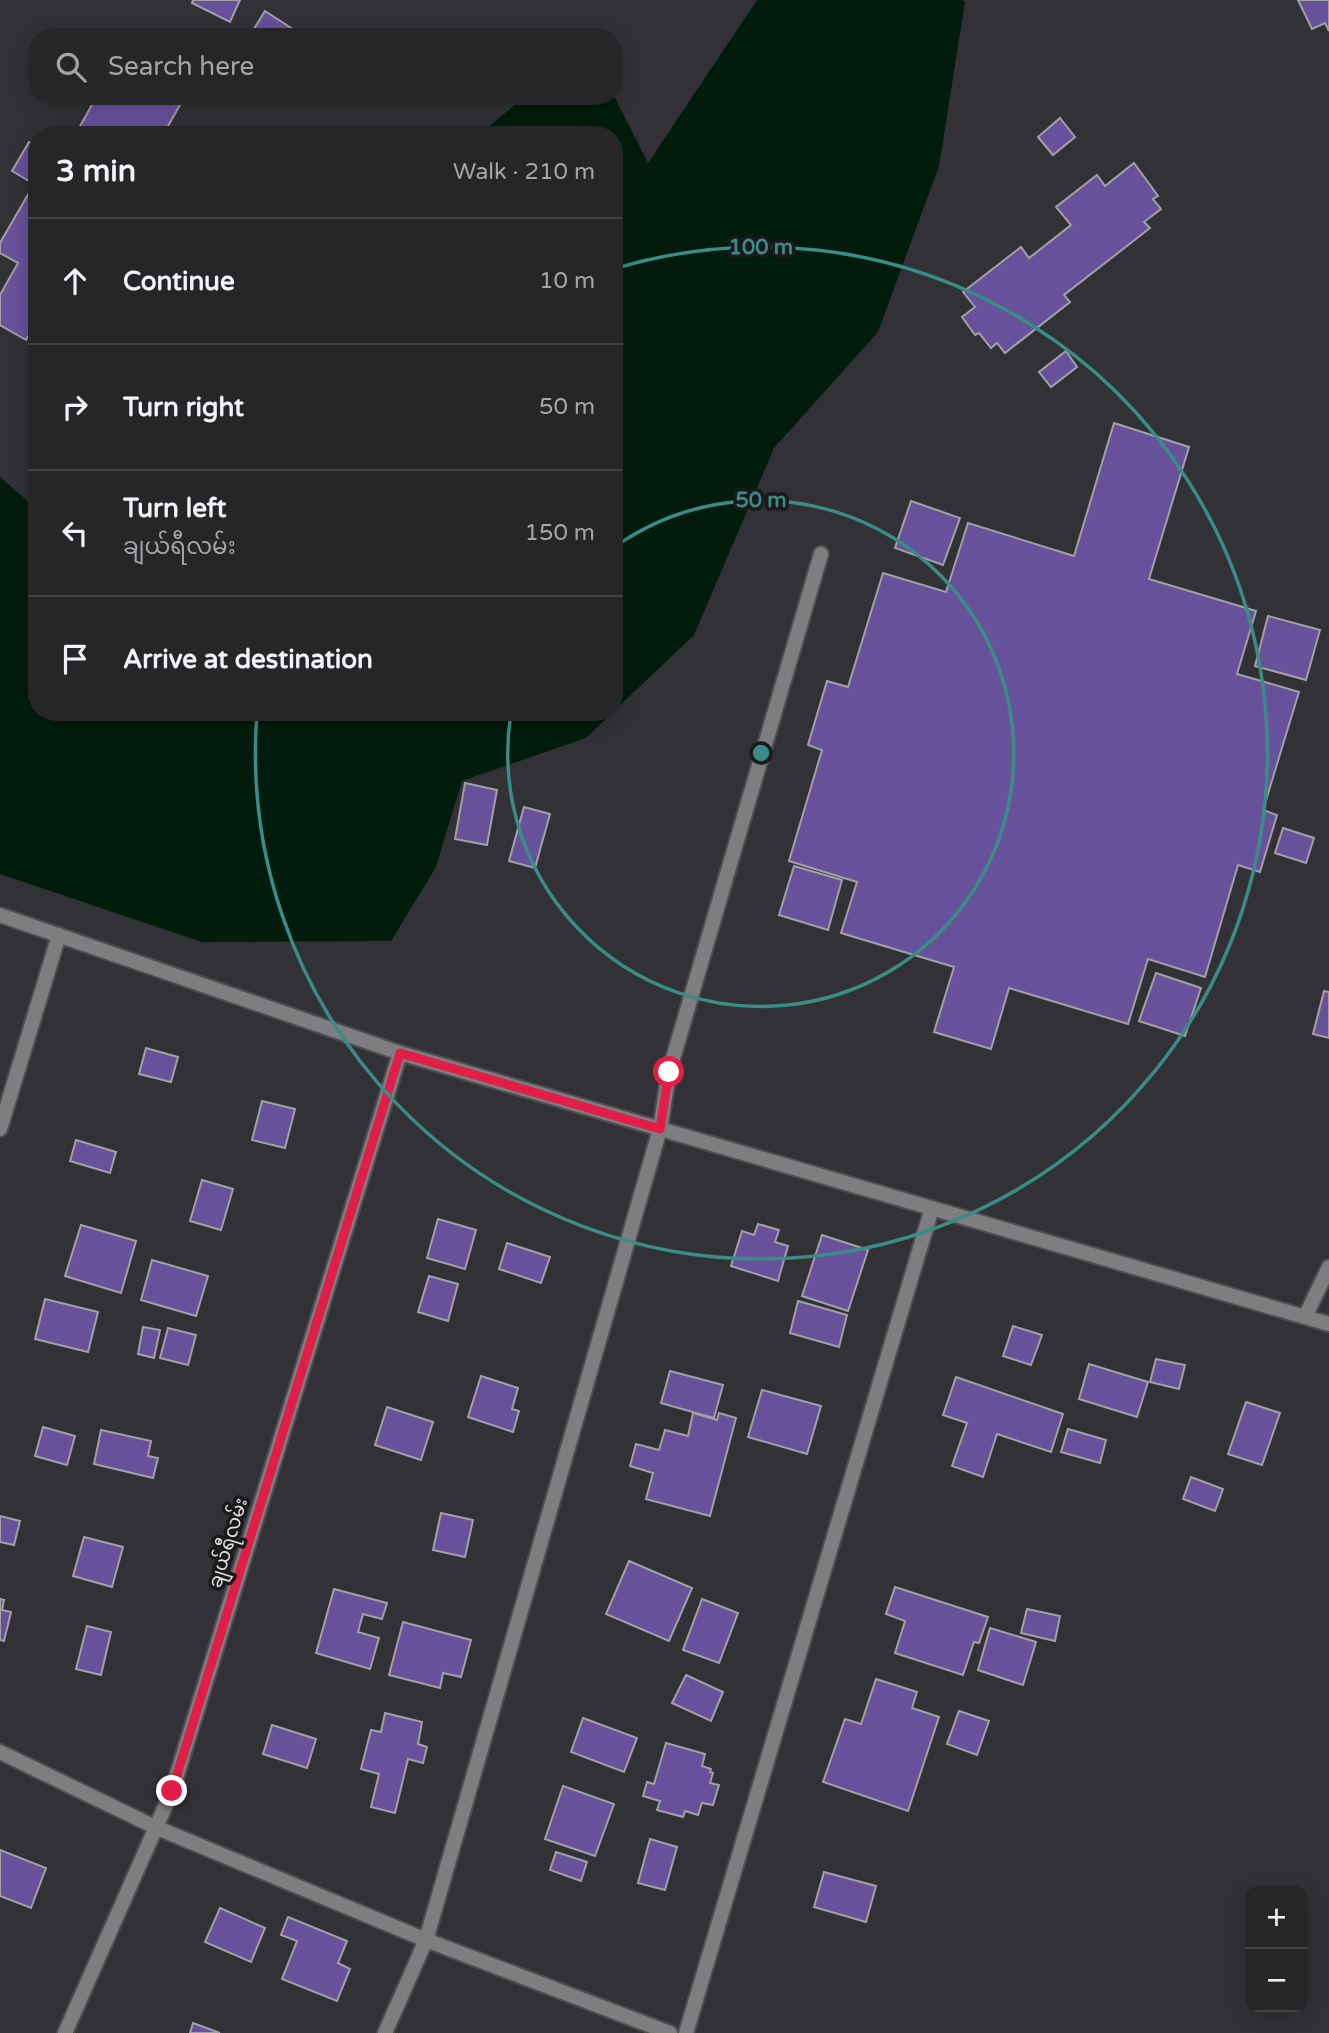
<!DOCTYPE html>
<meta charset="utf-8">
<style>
body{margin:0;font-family:"Varela Round","Noto Sans Myanmar",sans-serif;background:#2e2d30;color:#f1f3f6}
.controls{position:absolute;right:21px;bottom:21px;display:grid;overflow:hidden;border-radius:14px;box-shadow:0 4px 18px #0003}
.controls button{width:63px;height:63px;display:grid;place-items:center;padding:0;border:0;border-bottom:2px solid #424245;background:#262528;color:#f1f3f6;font:35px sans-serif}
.stop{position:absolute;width:21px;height:21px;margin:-16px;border:5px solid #e11d48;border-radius:50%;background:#fff}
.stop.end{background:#e11d48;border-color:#fff;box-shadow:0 2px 7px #0008}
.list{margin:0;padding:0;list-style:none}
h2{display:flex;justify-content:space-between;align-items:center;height:91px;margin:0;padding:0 28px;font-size:30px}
h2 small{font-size:23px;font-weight:400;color:#a4a5a8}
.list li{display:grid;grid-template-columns:46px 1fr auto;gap:21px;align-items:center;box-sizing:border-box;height:126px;padding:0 28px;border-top:2px solid #424245}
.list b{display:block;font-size:26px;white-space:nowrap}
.list p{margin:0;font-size:23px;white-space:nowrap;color:#a4a5a8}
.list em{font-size:23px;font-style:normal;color:#a4a5a8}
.icon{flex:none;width:38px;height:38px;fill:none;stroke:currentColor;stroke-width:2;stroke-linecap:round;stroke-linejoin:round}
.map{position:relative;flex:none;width:1329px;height:2033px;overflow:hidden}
.search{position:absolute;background:#262528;box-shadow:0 4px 18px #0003;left:28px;top:28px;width:595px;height:77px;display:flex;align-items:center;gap:18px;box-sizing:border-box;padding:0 24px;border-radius:28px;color:#a4a5a8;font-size:26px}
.panel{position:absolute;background:#262528;box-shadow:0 4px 18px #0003;left:28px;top:126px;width:595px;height:595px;border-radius:28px}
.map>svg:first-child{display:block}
</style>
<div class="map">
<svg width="1329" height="2033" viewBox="0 0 1329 2033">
<rect width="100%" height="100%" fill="#323135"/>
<g fill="#011c0d">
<path d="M757,0H962L965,2L939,166L878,332L774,448L694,635L614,711V135H479L525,96H614L648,163Z"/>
<path d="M0,477L37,509V712H613L586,738L462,781L436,867L391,941L202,942L0,874Z"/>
</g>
<g fill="#66519a" stroke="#a1a0a5" stroke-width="2">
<path d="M193,0H240L230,22L192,3Z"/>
<path d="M1298,0H1329V31L1325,23L1312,29Z"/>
<path d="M265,11L305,37H249Z"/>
<path d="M97,96L135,97L185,96L163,135H75Z"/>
<path d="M1060,118L1075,137L1053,155L1038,137Z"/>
<path d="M29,142L37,147V321L26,340L0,325V295L18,263L0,253V243L34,184L12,171Z"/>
<path d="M1134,163L1158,196L1153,199L1161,209L1144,222L1150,228L1064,295L1070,302L1005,353L997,343L991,348L979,333L975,335L962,317L975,307L963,292L1021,247L1029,258L1071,225L1056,207L1097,175L1105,186Z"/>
<path d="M1066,351L1077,367L1051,387L1039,372Z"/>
<path d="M1114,423L1189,447L1149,579L1256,611L1237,674L1299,692L1263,810L1277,815L1260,872L1238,865L1205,977L1148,959L1128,1024L1009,988L991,1049L934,1032L954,967L841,933L857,882L789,861L822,750L808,745L827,681L848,687L883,573L946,592L968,523L1074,556Z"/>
<path d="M911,501L960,518L943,565L895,548Z"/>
<path d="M1268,616L1320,630L1306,680L1255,666Z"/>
<path d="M465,783L497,790L487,845L455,839Z"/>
<path d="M524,807L550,814L535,868L509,861Z"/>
<path d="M1283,828L1314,838L1306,863L1275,853Z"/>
<path d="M794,866L842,880L828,930L779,915Z"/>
<path d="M1156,973L1201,988L1185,1036L1139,1021Z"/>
<path d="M1324,991L1329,992V1038L1313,1034Z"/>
<path d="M146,1048L178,1057L171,1082L139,1074Z"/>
<path d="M262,1101L295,1109L285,1148L252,1140Z"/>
<path d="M76,1140L116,1152L110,1173L70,1161Z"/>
<path d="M202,1180L233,1189L221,1230L190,1221Z"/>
<path d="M438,1219L476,1230L465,1269L427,1258Z"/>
<path d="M758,1224L779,1230L775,1242L788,1246L778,1281L731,1266L742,1231L754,1235Z"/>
<path d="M81,1225L136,1241L121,1293L65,1276Z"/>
<path d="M822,1235L868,1250L848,1311L802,1296Z"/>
<path d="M507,1243L550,1257L541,1283L499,1269Z"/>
<path d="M152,1260L208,1276L196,1316L141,1300Z"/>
<path d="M429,1276L458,1284L448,1321L418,1312Z"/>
<path d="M45,1299L98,1312L88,1352L35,1339Z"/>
<path d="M798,1301L847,1315L839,1347L790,1333Z"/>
<path d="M1013,1326L1042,1335L1031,1365L1003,1356Z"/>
<path d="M143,1327L160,1330L154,1358L138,1354Z"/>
<path d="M168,1328L196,1335L188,1365L160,1358Z"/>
<path d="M1156,1359L1185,1365L1179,1389L1150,1382Z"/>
<path d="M1089,1364L1148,1382L1137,1417L1079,1399Z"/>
<path d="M670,1371L723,1385L714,1418L661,1403Z"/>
<path d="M481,1376L518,1388L512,1409L519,1411L513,1432L468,1417Z"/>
<path d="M956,1377L1063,1414L1051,1452L997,1434L983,1477L952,1466L967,1423L943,1415Z"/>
<path d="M762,1390L821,1406L807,1454L748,1437Z"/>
<path d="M1246,1402L1280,1413L1262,1465L1228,1454Z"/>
<path d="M387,1407L433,1422L421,1460L375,1445Z"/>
<path d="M693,1413L717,1420L719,1413L736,1418L710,1516L646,1499L653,1473L630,1466L636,1444L659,1450L665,1430L688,1436Z"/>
<path d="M43,1427L75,1436L67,1465L35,1456Z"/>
<path d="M1068,1429L1106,1440L1100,1463L1061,1452Z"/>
<path d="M101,1430L151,1441L148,1456L158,1458L153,1478L94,1464Z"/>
<path d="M1191,1477L1223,1489L1215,1511L1183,1499Z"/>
<path d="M441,1513L473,1520L465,1557L433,1550Z"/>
<path d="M0,1516L20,1521L14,1545L0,1542Z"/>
<path d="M84,1537L123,1547L112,1587L73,1576Z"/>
<path d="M629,1561L692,1588L669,1641L606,1614Z"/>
<path d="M895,1587L988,1617L979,1643L974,1642L963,1675L895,1653L905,1621L886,1614Z"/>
<path d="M334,1589L387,1603L382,1619L363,1614L358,1632L379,1638L370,1669L316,1653Z"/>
<path d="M0,1599L4,1600L2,1610L11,1612L4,1641L0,1640Z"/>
<path d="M702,1599L738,1613L719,1663L683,1650Z"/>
<path d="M1027,1609L1060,1616L1055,1641L1021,1633Z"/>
<path d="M403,1622L471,1640L461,1677L443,1673L440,1688L389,1675Z"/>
<path d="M87,1626L111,1632L101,1675L76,1669Z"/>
<path d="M990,1628L1036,1642L1023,1685L978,1670Z"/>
<path d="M686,1675L723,1692L711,1721L672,1703Z"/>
<path d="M876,1679L917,1692L912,1708L939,1717L908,1811L823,1782L845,1719L861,1724Z"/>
<path d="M959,1711L989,1721L977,1755L947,1744Z"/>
<path d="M385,1713L422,1722L418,1744L427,1747L423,1763L408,1759L395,1813L371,1807L379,1774L361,1769L371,1730L381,1732Z"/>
<path d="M583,1718L637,1738L624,1772L571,1752Z"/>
<path d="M272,1725L316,1739L307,1768L263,1754Z"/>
<path d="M666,1743L705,1754L702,1766L711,1769L710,1772L713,1773L710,1783L719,1785L713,1805L702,1803L698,1815L685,1811L683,1817L657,1810L660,1801L643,1796L647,1782L654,1784Z"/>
<path d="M563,1786L614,1804L595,1856L545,1839Z"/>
<path d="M650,1839L677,1847L665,1890L638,1883Z"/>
<path d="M0,1850L46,1868L31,1908L0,1896Z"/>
<path d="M556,1852L587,1862L581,1881L550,1870Z"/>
<path d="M824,1872L876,1886L866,1922L814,1907Z"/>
<path d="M220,1908L265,1928L251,1962L205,1942Z"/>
<path d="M288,1917L347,1941L338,1963L350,1969L337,2001L282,1979L297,1941L281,1935Z"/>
<path d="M193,2023L220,2033H190Z"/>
</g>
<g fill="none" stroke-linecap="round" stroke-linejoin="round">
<g stroke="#4e4e51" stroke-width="18">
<g id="minor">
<path d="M0,915L400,1053L1329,1324"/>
<path d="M0,1129L59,935"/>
<path d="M1305,1317L1329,1267"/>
<path d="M0,1752L155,1827L426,1940L670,2033"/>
<path d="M385,2033L426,1940L660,1129L669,1072L821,554"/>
<path d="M686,2033L932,1208"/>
</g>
</g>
<g stroke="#4e4e51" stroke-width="18">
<path id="tertiary" d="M65,2033L172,1791L400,1053"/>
</g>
<use href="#minor" stroke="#7e7d7f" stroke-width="14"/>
<use href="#tertiary" stroke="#7e7d7f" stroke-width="14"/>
</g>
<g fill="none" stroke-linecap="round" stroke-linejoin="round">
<path stroke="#e11d48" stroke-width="9" d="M172,1791L400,1053L660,1129L669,1072"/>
</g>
<g fill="none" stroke="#3a8c86" stroke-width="3.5">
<path d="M616 546A253 253 0 1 1 511 713"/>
<path d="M617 268A506 506 0 1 1 257 713"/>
</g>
<g text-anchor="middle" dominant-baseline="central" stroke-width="7" stroke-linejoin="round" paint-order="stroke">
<g font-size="19" fill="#e4e4e6" stroke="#1a191b">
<text transform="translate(228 1543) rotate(-73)">ချယ်ရီလမ်း</text>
</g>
</g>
<circle cx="761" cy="753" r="10" fill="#3a8c86" stroke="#1a191b" stroke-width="3.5"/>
<g font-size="21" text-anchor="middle" font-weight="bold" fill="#3a8c86" stroke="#1a191b" stroke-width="7" stroke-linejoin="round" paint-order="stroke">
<text x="761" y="254">100 m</text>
<text x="761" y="507">50 m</text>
</g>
</svg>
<div class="controls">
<button>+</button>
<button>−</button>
</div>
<div class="stop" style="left:669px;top:1072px"></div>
<div class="stop end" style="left:172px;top:1791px"></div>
<div class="search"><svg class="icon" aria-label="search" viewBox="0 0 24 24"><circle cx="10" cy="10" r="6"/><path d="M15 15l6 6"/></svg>Search here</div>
<section class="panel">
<h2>3 min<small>Walk · 210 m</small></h2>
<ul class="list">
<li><svg class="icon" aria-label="ahead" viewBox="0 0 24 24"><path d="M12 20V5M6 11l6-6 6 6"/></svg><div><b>Continue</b></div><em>10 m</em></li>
<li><svg class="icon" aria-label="right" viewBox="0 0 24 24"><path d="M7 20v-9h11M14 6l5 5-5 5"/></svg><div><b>Turn right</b></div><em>50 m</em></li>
<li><svg class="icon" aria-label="left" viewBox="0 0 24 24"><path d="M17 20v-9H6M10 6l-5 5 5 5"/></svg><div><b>Turn left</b><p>ချယ်ရီလမ်း</p></div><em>150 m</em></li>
<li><svg class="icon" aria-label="arrive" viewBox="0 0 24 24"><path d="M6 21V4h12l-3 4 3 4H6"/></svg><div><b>Arrive at destination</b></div></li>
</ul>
</section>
</div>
